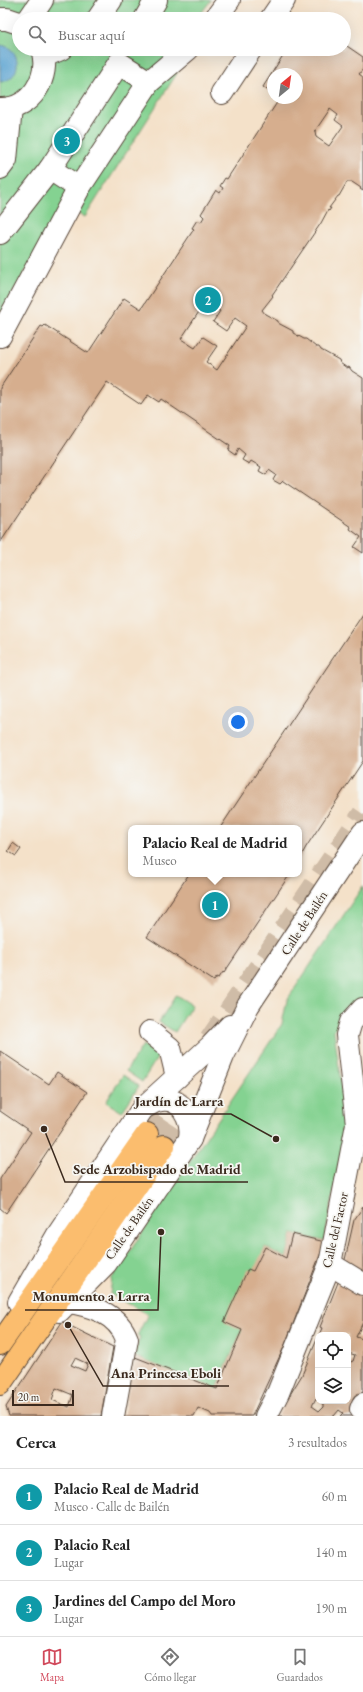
<!DOCTYPE html>
<html lang="es">
<meta charset="utf-8">
<style>
body{margin:0;font-family:"EB Garamond",serif;background:#f2f2f2;color:#222}
.controls{position:absolute;right:12px;bottom:12px;display:grid;overflow:hidden;border-radius:8px;box-shadow:0 4px 16px #0002}
.controls button{width:36px;height:36px;display:grid;place-items:center;padding:0;border:0;border-bottom:1px solid #e0e0e0;background:#fff;color:#222;font:20px sans-serif}
.compass{position:absolute;left:267px;top:68px;width:36px;height:36px;border-radius:50%;background:#fff;box-shadow:0 4px 16px #0002;rotate:29deg}
.scale{position:absolute;left:12px;bottom:10px;width:62px;box-sizing:border-box;padding-left:4px;border:2px solid #3b2a1e;border-top:0;font-size:11px;line-height:14px;white-space:nowrap;color:#3b2a1e;-webkit-text-stroke:3px #f6f6f2;paint-order:stroke}
.you{position:absolute;left:238px;top:722px;width:14px;height:14px;margin:-10px;border:3px solid #fff;border-radius:50%;background:#1a73e8;box-shadow:0 0 0 6px #1a73e833}
.badge{display:grid;place-items:center;width:26px;height:26px;border-radius:50%;background:#d1495b;color:#fff;font-size:13px;font-weight:700}
.pin{position:absolute;translate:-50% -50%;border:2px solid #fff;box-shadow:0 1px 4px #0006}
.popup{position:absolute;left:128px;top:825px;width:174px;height:52px;box-sizing:border-box;display:grid;place-content:center;border-radius:8px;background:#fff;filter:drop-shadow(0 1px 3px #0005);font-size:13px;white-space:nowrap;color:#767676}
.popup b{font-size:15px;color:#222}
.popup::after{content:'';position:absolute;left:50%;top:100%;margin-left:-8px;border:8px solid transparent;border-top-color:#fff}
.list{margin:0;padding:0;list-style:none}
h2{display:flex;justify-content:space-between;align-items:center;height:52px;margin:0;padding:0 16px;font-size:17px}
h2 small{font-size:13px;font-weight:400;color:#767676}
.list li{display:grid;grid-template-columns:26px 1fr auto;gap:12px;align-items:center;box-sizing:border-box;height:56px;padding:0 16px;border-top:1px solid #e0e0e0}
.list b{display:block;font-size:15px;white-space:nowrap}
.list p{margin:0;font-size:13px;white-space:nowrap;color:#767676}
.list em{font-size:13px;font-style:normal;color:#767676}
.icon{flex:none;width:22px;height:22px;fill:none;stroke:currentColor;stroke-width:2;stroke-linecap:round;stroke-linejoin:round}
.map{position:relative;flex:none;width:363px;height:1416px;overflow:hidden}
.search{position:absolute;background:#fff;box-shadow:0 4px 16px #0002;left:12px;right:12px;top:12px;height:44px;display:flex;align-items:center;gap:10px;box-sizing:border-box;padding:0 14px;border-radius:22px;color:#767676;font-size:15px}
.sheet{height:220px;background:#fff}
nav{display:flex;justify-content:space-around;align-items:center;box-sizing:border-box;height:56px;border-top:1px solid #e0e0e0;background:#fff;font-size:11px;color:#767676}
nav a{display:grid;justify-items:center;gap:2px}
nav .on{color:#d1495b}
.map>svg:first-child{display:block}
</style>
<div class="map">
<svg width="363" height="1416" viewBox="0 0 363 1416">
<rect width="100%" height="100%" fill="#f6f6f2"/>
<filter id="ink" filterUnits="userSpaceOnUse"><feTurbulence type="fractalNoise" baseFrequency=".025" numOctaves="2"/><feDisplacementMap in="SourceGraphic" scale="8" xChannelSelector="R" yChannelSelector="G"/><feConvolveMatrix kernelMatrix="1 2 1 2 8 2 1 2 1" color-interpolation-filters="sRGB"/></filter>
<filter id="wash" filterUnits="userSpaceOnUse"><feTurbulence type="fractalNoise" baseFrequency=".012" numOctaves="4" result="noise"/><feDisplacementMap in="SourceGraphic" scale="16" xChannelSelector="R" yChannelSelector="G"/><feGaussianBlur stdDeviation="0.9" result="paint"/><feColorMatrix in="noise" values="0 0 0 0 0 0 0 0 0 0 0 0 0 0 0 0 0 1.4 0 .05"/><feComposite in="paint" operator="in"/></filter>
<g filter="url(#wash)">
<rect width="100%" height="100%" fill="#f4e1c9"/>
<g fill="#84d291" stroke="#607e58">
<path d="M0,0H211L202,12L199,19H19V49H187L176,75L85,217L62,207L0,316Z"/>
<path d="M363,886V999L334,1030L347,1128L324,1241L292,1234L286,1258L265,1247L242,1330L216,1390L136,1357L132,1359L140,1338L137,1336L148,1314L110,1294L112,1278L282,1024L287,1000Z"/>
<path d="M176,995L192,1005L175,1032L159,1022Z"/>
<path d="M143,1045L159,1055L142,1082L126,1071Z"/>
<path d="M123,1075L139,1086L122,1112L106,1102Z"/>
</g>
<path fill="#5aa3d1" stroke="#4a6678" d="M0,45C23,47 23,80 0,82Z"/>
<g id="blocks">
<g fill="#d6ae8e" fill-rule="evenodd">
<path d="M344,44L363,57V69L359,74L363,77V191L360,189L361,188L352,182H347L339,196H338L329,208H331L329,211L328,210L321,223L272,295L273,296L262,310L265,314L278,321V323L293,331V333L304,339H306L316,347H319L321,350L339,360L340,363L347,368L349,367L352,371L363,378V553L354,547L361,537L350,529L351,527L283,481L280,484L273,480L276,475L269,470L266,475L259,471L261,467L251,461L249,464L242,460L245,455L238,449L235,455L228,450L230,446L161,399L159,402L148,395L141,405L107,382L0,543V388L37,332L41,326L43,327L45,325L88,353L124,298L141,309L194,229L192,228L197,220L201,222L204,217L201,214L216,190L220,193L223,188L220,186L225,178L227,179L280,98H297V74H273V94L263,87L287,49H344ZM330,109L338,115L335,120L343,126L329,146L316,137L315,131ZM206,301L220,311L213,322L226,331L235,318L246,326L217,370L206,362L217,346L203,337L195,348L181,339Z"/>
<path d="M363,613V761L306,847L299,860V828H220Z"/>
<path d="M13,843L21,849L16,856L8,851Z"/>
<path d="M189,874H290L224,973L223,972L219,978L217,977L214,981L147,937Z"/>
<path d="M0,1051L49,1084L57,1072L87,1092L6,1213L0,1208V1179L31,1132L0,1111Z"/>
<path d="M363,1207V1275L344,1264L354,1220Z"/>
<path d="M292,1234L325,1242L284,1347L252,1416H212L210,1413L198,1408L194,1416H123L135,1357L217,1389L242,1330L224,1322L248,1269L253,1271L265,1247L286,1258Z"/>
<path d="M339,1280L363,1294V1322L356,1337L363,1339V1416H340L343,1413L339,1410L334,1416H277L302,1375L318,1337V1400L316,1398L312,1406L319,1411L323,1407V1404L319,1401H348V1363L353,1361L355,1355L348,1353V1335H319L322,1328L320,1327Z"/>
<path d="M62,1322L113,1347L101,1416H9L6,1407ZM75,1358L88,1364L85,1371L71,1365ZM56,1388L73,1395L69,1407L52,1400Z"/>
</g>
</g>
</g>
<g filter="url(#ink)">
<use href="#blocks" fill-opacity="0" stroke="#574538" stroke-width="1"/>
<g fill="none" stroke-linecap="round" stroke-linejoin="round">
<g stroke="#cfbca7" stroke-width="22" stroke-dasharray="22 11" stroke-linecap="butt">
<path d="M210,1040L363,814"/>
<path d="M147,1134L179,1087"/>
<path d="M164,1146L195,1101"/>
</g>
<g stroke="#574538" stroke-width="24">
<g id="minor">
<path d="M0,19H7L19,23"/>
<path d="M29,19L42,0"/>
<path d="M98,19L111,0"/>
<path d="M145,19L156,0"/>
<path d="M215,19L229,0"/>
<path d="M271,19L284,0"/>
<path d="M44,56L61,49"/>
<path d="M149,82L119,63L50,169L79,188L149,82L188,49"/>
<path d="M222,93L251,49"/>
<path d="M0,109C31,110 51,77 42,49"/>
<path d="M0,168L6,160L11,108"/>
<path d="M0,233L50,169"/>
<path d="M0,336L79,188"/>
<path d="M150,1032L170,1048L177,1077"/>
<path d="M145,1107C149,1105 153,1102 157,1101C181,1094 193,1119 190,1139"/>
<path d="M330,1264L363,1284"/>
<path d="M19,1302L57,1236L143,1108L210,1047L230,1026"/>
<path d="M66,1302C90,1304 118,1314 127,1339L113,1416"/>
<path d="M59,1311L106,1263L190,1139L223,1056L248,1006L363,833"/>
<path d="M363,1404L361,1409L363,1410"/>
<path d="M266,1416L278,1393L330,1264L357,1124L347,1035L351,1022L363,1009"/>
</g>
</g>
<g stroke="#574538" stroke-width="24">
<g id="major">
<path d="M0,1344L147,1134"/>
<path d="M0,1384L164,1146"/>
</g>
</g>
<use href="#minor" stroke="#fff" stroke-width="22"/>
<use href="#major" stroke="#fbbd6e" stroke-width="22"/>
</g>
</g>
<g text-anchor="middle" dominant-baseline="central" stroke-width="3.5" stroke-linejoin="round" paint-order="stroke">
<g font-size="13" fill="#3b2a1e" stroke="#f6f6f2">
<text transform="translate(304 923) rotate(-57)">Calle de Bailén</text>
<text transform="translate(129 1228) rotate(-55)">Calle de Bailén</text>
<text transform="translate(335 1230) rotate(-77)">Calle del Factor</text>
</g>
</g>
<path fill="none" stroke="#3b2a1e" stroke-width="1.5" d="M276 1139L231 1114H126M44 1129L65 1182H248M161 1232L158 1310H25M68 1325L103 1386H229"/>
<g fill="#3b2a1e" stroke="#f6f6f2" stroke-width="1.5">
<circle cx="276" cy="1139" r="4"/>
<circle cx="44" cy="1129" r="4"/>
<circle cx="161" cy="1232" r="4"/>
<circle cx="68" cy="1325" r="4"/>
</g>
<g font-size="14" text-anchor="middle" font-weight="bold" fill="#3b2a1e" stroke="#f6f6f2" stroke-width="3.5" stroke-linejoin="round" paint-order="stroke">
<text x="179" y="1106">Jardín de Larra</text>
<text x="157" y="1174">Sede Arzobispado de Madrid</text>
<text x="91" y="1301">Monumento a Larra</text>
<text x="166" y="1378">Ana Princesa Eboli</text>
</g>
</svg>
<div class="controls">
<button><svg class="icon" aria-label="locate" viewBox="0 0 24 24"><circle cx="12" cy="12" r="6"/><path d="M12 2v4M12 18v4M2 12h4M18 12h4"/></svg></button>
<button><svg class="icon" aria-label="layers" viewBox="0 0 24 24"><path d="M12 4l9 5-9 5-9-5zM3 14l9 5 9-5"/></svg></button>
</div>
<svg class="compass" viewBox="-18 -18 36 36"><path d="M0-13l5 13h-10z" fill="#e53935"/><path d="M0 13l5-13h-10z" fill="#767676"/></svg>
<div class="scale">20 m</div>
<div class="you"></div>
<div class="pin badge" style="left:215px;top:905px;background:#0f9aa8">1</div>
<div class="popup"><b>Palacio Real de Madrid</b>Museo</div>
<div class="pin badge" style="left:208px;top:300px;background:#0f9aa8">2</div>
<div class="pin badge" style="left:67px;top:141px;background:#0f9aa8">3</div>
<div class="search"><svg class="icon" aria-label="search" viewBox="0 0 24 24"><circle cx="10" cy="10" r="6"/><path d="M15 15l6 6"/></svg>Buscar aquí</div>
</div>
<section class="sheet">
<h2>Cerca<small>3 resultados</small></h2>
<ul class="list">
<li><span class="badge" style="background:#0f9aa8">1</span><div><b>Palacio Real de Madrid</b><p>Museo · Calle de Bailén</p></div><em>60 m</em></li>
<li><span class="badge" style="background:#0f9aa8">2</span><div><b>Palacio Real</b><p>Lugar</p></div><em>140 m</em></li>
<li><span class="badge" style="background:#0f9aa8">3</span><div><b>Jardines del Campo del Moro</b><p>Lugar</p></div><em>190 m</em></li>
</ul>
</section>
<nav>
<a class="on"><svg class="icon" aria-label="map" viewBox="0 0 24 24"><path d="M3 6l6-2 6 2 6-2v14l-6 2-6-2-6 2zM9 4v14M15 6v14"/></svg>Mapa</a>
<a><svg class="icon" aria-label="directions" viewBox="0 0 24 24"><path d="M12 3l9 9-9 9-9-9zM9 14v-3h6M13 9l2 2-2 2"/></svg>Cómo llegar</a>
<a><svg class="icon" aria-label="saved" viewBox="0 0 24 24"><path d="M7 4h10v16l-5-4-5 4z"/></svg>Guardados</a>
</nav>
